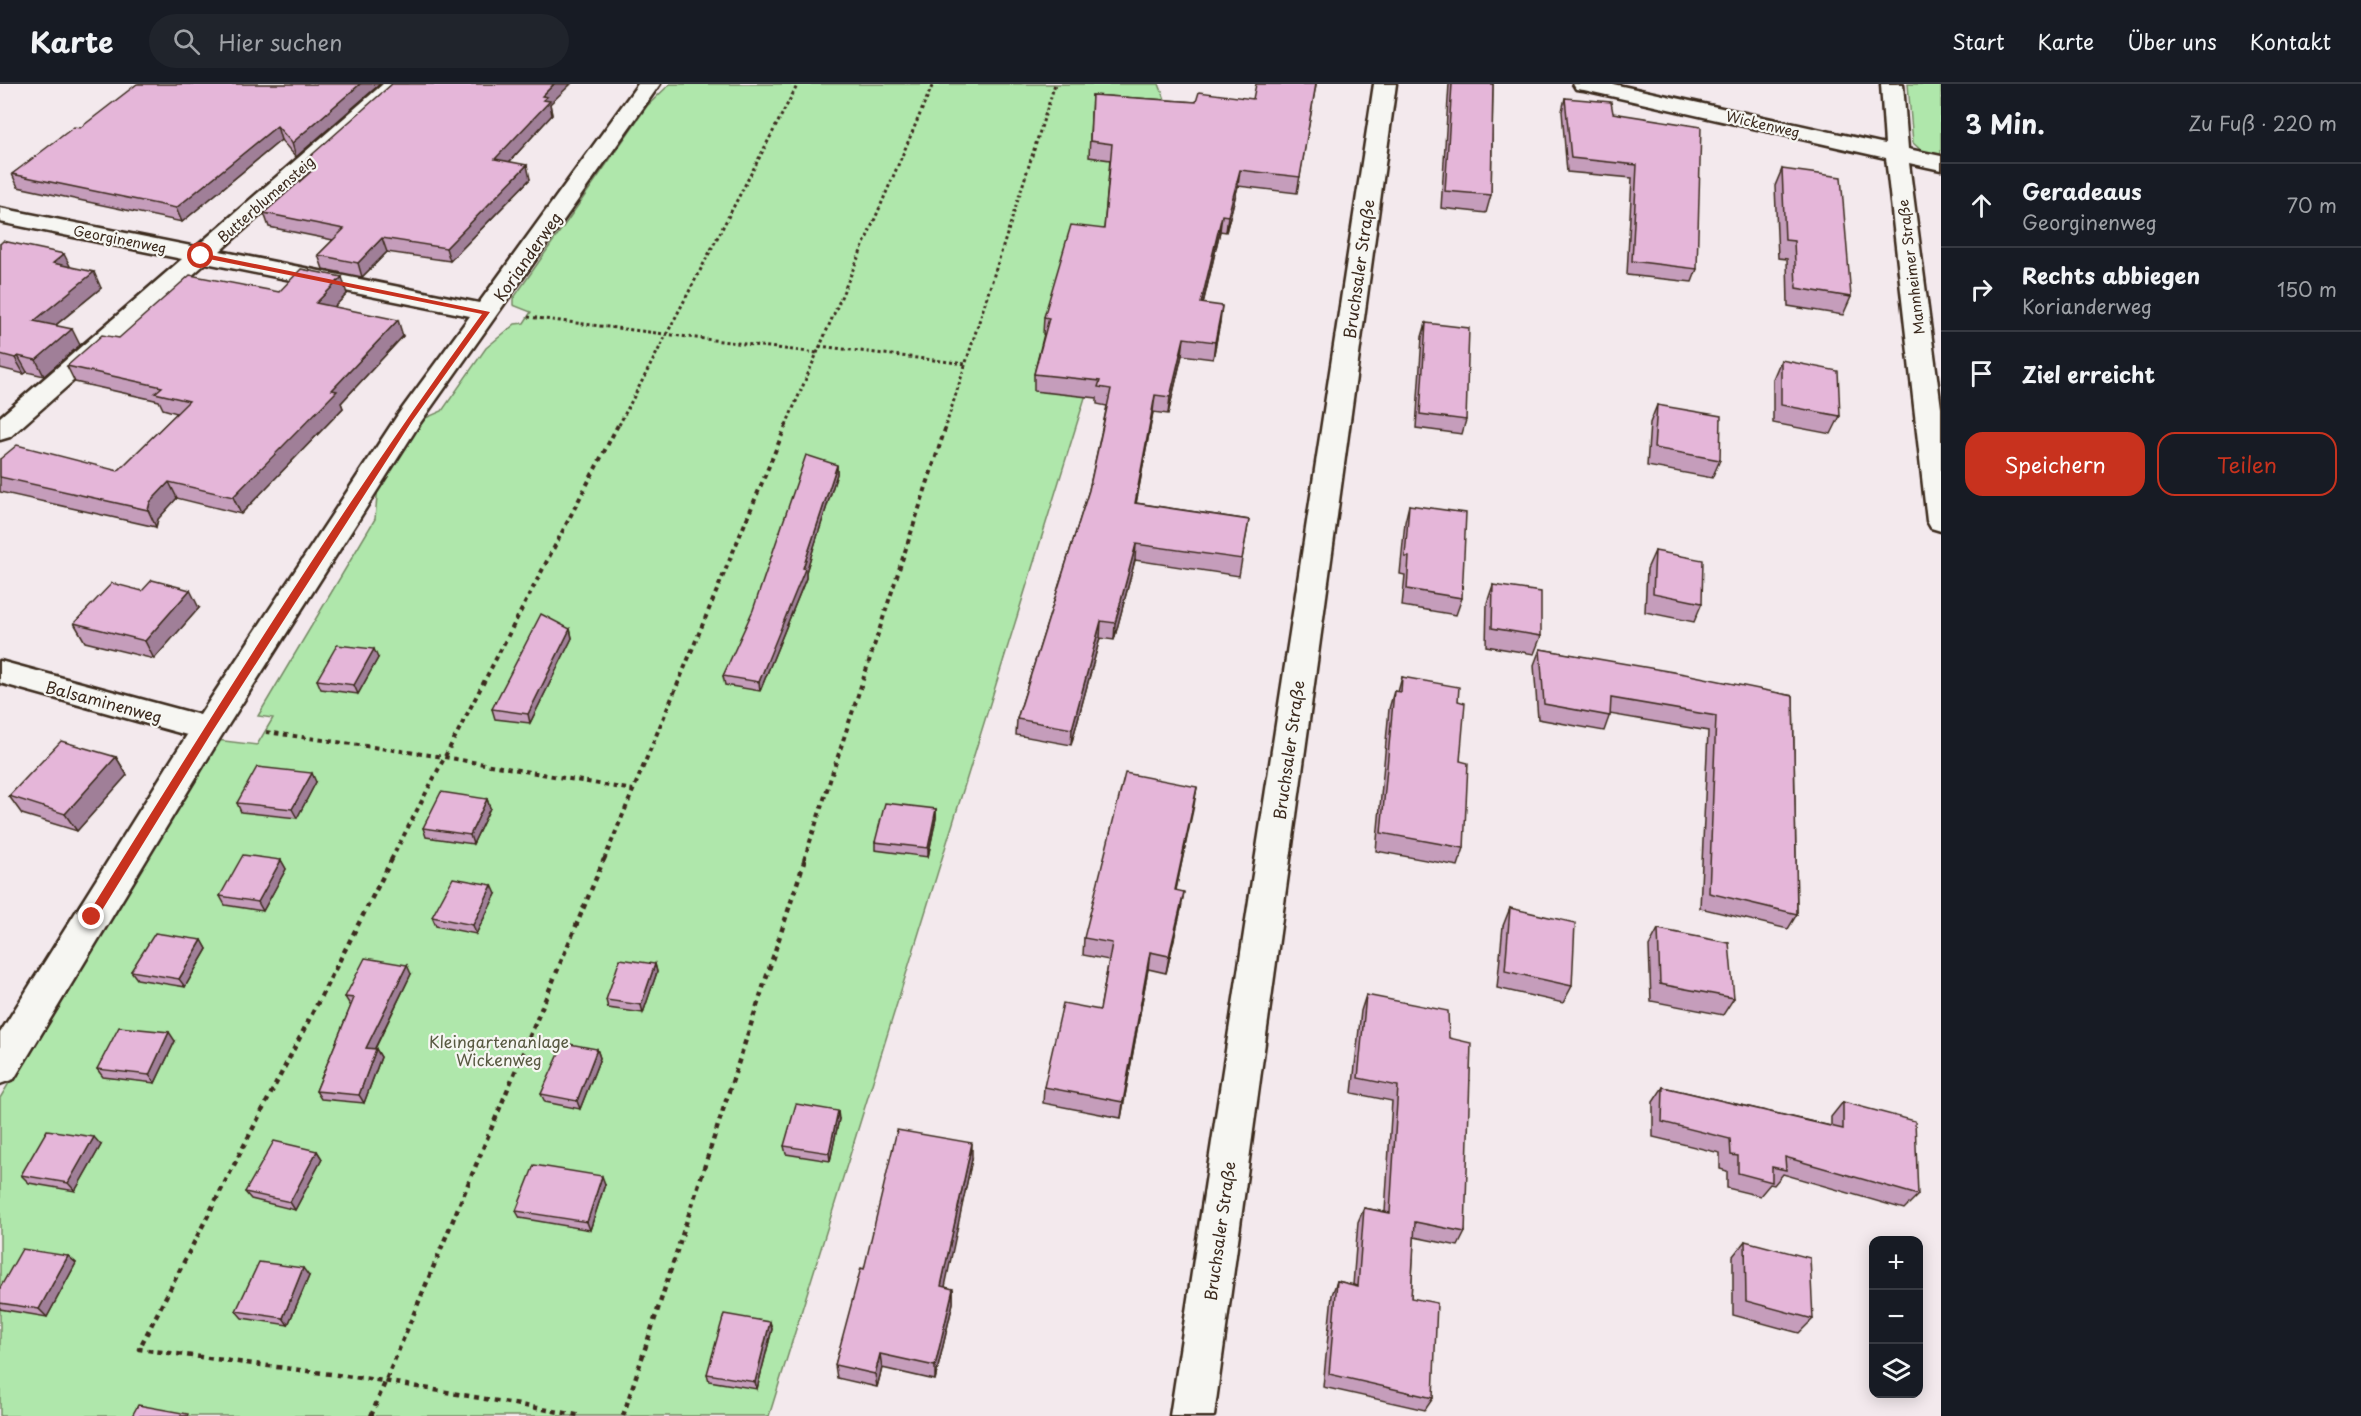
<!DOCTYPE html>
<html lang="de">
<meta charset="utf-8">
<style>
body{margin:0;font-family:"Playpen Sans",sans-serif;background:#20242c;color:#f1f3f6}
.controls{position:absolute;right:18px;bottom:18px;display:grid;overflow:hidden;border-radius:12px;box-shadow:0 3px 15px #0003}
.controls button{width:54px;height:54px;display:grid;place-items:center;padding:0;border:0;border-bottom:2px solid #363941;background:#171b24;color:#f1f3f6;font:30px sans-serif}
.stop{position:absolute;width:18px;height:18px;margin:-14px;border:4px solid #c8321e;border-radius:50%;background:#fff}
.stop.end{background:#c8321e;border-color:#fff;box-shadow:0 2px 6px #0008}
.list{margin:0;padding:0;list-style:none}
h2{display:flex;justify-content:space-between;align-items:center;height:78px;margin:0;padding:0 24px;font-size:26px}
h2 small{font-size:20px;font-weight:400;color:#9ea1a6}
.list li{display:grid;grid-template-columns:39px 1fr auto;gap:18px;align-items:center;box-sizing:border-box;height:84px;padding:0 24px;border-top:2px solid #363941}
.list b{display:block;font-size:22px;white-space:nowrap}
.list p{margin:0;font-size:20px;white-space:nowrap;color:#9ea1a6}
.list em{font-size:20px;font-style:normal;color:#9ea1a6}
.actions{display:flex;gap:12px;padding:18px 24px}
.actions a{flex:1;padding:14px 0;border:2px solid #c8321e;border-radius:18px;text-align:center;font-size:21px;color:#c8321e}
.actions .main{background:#c8321e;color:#fff}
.icon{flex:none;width:33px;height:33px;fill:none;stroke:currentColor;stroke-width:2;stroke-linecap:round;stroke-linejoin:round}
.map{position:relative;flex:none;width:1941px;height:1332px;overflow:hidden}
header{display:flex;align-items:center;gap:36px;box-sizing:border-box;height:84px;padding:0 30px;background:#171b24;border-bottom:2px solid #363941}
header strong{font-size:28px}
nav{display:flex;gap:33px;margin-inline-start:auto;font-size:21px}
.search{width:420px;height:54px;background:#20242c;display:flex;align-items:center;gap:15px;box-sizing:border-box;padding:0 21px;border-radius:33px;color:#9ea1a6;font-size:22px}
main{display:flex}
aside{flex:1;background:#171b24}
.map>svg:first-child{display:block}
</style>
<header>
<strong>Karte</strong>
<div class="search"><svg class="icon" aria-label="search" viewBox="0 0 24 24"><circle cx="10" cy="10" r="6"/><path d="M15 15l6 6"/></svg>Hier suchen</div>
<nav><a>Start</a><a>Karte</a><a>Über uns</a><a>Kontakt</a></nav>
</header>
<main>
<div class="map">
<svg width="1941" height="1332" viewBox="0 0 1941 1332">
<rect width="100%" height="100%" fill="#f3e9ed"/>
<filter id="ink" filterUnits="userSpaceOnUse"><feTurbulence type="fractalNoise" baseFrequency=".0167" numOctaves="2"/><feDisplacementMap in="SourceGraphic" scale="12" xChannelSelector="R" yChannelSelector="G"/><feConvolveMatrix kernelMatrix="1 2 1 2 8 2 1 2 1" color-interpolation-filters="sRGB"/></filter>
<g filter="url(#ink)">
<g fill="#afe7ab" stroke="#758864" stroke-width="1.5">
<path d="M670,0H1159L1172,33L769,1332H0V1014L216,656L257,661L273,634L258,632L375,435L378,401L421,336L442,327L486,264L515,240L524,239L531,228L513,221V215L647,22Z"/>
<path d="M1908,0H1941V74L1922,67L1913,59Z"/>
</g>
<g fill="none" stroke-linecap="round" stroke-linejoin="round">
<g stroke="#3b2a1e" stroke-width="5">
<g id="minor">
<path d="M383,0H407L220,167L479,219L638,0H660L420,339L220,654L14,995L0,1000V949L187,651L0,599V577L200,631L399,329L470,232L206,179L10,353L0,356V333L182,175L0,138V124L196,163Z"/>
<path d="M1374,0H1396L1214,1332H1170Z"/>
<path d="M1573,0H1613L1885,60L1881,0H1903L1908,65L1941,72V86L1909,79L1941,324V447L1931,444L1927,437L1886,74L1584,6L1576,5Z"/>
</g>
</g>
<g stroke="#3b2a1e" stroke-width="3" stroke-dasharray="3 3" stroke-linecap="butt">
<path d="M528,233L817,269"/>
<path d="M819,262L966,280"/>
<path d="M619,341L798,0"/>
<path d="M786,341L933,0"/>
<path d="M946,341L1055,0"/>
</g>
<g stroke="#3b2a1e" stroke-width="4" stroke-dasharray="4.5 4.5" stroke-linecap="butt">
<path d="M266,648L444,673L633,706"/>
<path d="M391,776L619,339"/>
<path d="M604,776L787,339"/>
<path d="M804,776L947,339"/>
</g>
<g stroke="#3b2a1e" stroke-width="4.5" stroke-dasharray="5 5" stroke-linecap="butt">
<path d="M392,775L139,1265L384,1297L582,1332"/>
<path d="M371,1332L604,775"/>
<path d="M623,1332L805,775"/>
</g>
<use href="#minor" fill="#f6f6f2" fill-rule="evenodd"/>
</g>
<g fill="#c59dbb" stroke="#3b2a1e" stroke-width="1.5">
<path d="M380,0L296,73L281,56L182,138L18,103L12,90L80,44Z"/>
<path d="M1316,0L1297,109L1238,102L1226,148L1220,147L1203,220L1220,238L1213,275L1182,271L1168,330L1153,328L1136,419L1249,436L1239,492L1135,476L1114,556L1100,554L1071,661L1016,651L1017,635L1089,406L1107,322L1097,320V314L1034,307V290L1044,250H1043L1044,233L1104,145L1110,76L1089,73L1092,11L1196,18L1253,15Z"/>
<path d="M1449,0H1493L1491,111L1486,129L1441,124Z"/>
<path d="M1565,14L1613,29L1697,185L1692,198L1627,191L1632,94L1567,88L1562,27Z"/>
<path d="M550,20L552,31L509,78L530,95L450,177L387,168L362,193L323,185L318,171L333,156L269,143L264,129L310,89L306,76Z"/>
<path d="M1782,85L1851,213L1843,231L1788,222L1787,175L1778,174L1775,102Z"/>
<path d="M0,160L70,183L101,204L56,241L80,261L44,292L27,288L24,290L0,284Z"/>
<path d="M279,208L347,210L334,223L403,252L341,319L343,324L241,430L177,414L158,435L156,443L0,408V375L118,387L177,329L163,325L159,317L75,298L67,282L119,254Z"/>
<path d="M1426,239L1466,336L1462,350L1416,344L1422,253Z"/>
<path d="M1781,276L1840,332L1831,350L1773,339V295Z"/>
<path d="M1657,321L1720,376L1712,394L1647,382L1650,339Z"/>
<path d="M837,381V390L806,488V494L760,607L725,601L723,592Z"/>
<path d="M1409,421L1462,514L1456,531L1402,522L1405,491L1400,490L1405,438Z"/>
<path d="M1655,467L1702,519L1694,538L1645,528L1647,485Z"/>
<path d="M1493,501L1541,552L1534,570L1486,562L1487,519Z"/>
<path d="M199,524L154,575L85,558L74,539Z"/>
<path d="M570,545L572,554L530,639L495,635L492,625Z"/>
<path d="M1540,565L1793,612L1797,830L1788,845L1700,824L1708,647L1610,630L1604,647L1538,635L1534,581Z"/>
<path d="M378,574L358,610L321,605L317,596Z"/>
<path d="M1402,593L1458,617L1460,677L1464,764L1458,782L1376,767L1389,625L1394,607L1398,608Z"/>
<path d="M116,673L127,691L77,747L22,730L9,712Z"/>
<path d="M316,698L297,734L241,728L237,719Z"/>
<path d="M1197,703L1176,806L1181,825L1166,889L1148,885L1121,1034L1043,1019L1044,1003L1100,926L1109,876L1083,871L1084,854Z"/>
<path d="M487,715L490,724L473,760L426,753L423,744Z"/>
<path d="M936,725V734L928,773L875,766V758Z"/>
<path d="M281,776L286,785L263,827L225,821L220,812Z"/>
<path d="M496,810L476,850L436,842L432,833Z"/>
<path d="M1510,824L1572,902L1563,919L1497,904L1503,842Z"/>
<path d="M1658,845L1734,914L1723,931L1651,917L1649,862Z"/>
<path d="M202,856L207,865L185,903L137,895L131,887Z"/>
<path d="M655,880L657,888L643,929L608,924L606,916Z"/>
<path d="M411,890L375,965H376L381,973L364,1019L321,1015L316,1007L351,922L350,921L345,913Z"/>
<path d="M1366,911L1449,954L1465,1148L1458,1162L1414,1153L1411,1214L1433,1314L1425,1326L1323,1303L1332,1211L1337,1197L1353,1201L1358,1138L1364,1124L1385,1128L1392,1017L1352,1009L1361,927Z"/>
<path d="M175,957L155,999L103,993L97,985Z"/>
<path d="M597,965L600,974L580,1025L545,1018L541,1010Z"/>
<path d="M1663,1003L1831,1042V1033L1843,1018L1918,1111L1904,1125L1783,1090L1774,1101L1770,1100L1760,1112L1727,1104V1087L1720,1085V1069L1653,1053V1018Z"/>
<path d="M839,1035L830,1077L786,1070L784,1062Z"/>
<path d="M101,1061L75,1107L29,1099L21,1091Z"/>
<path d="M317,1067L322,1075L295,1126L251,1115L245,1108Z"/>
<path d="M972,1075L944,1203L953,1205V1219L935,1296L882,1284L877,1303L837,1294L835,1281L864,1185Z"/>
<path d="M605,1100L590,1146L520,1134L516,1127Z"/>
<path d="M1745,1157L1813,1235L1799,1249L1733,1231V1172Z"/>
<path d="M68,1172L76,1179L47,1233L0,1225V1204Z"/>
<path d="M309,1192L288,1241L242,1234L236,1227Z"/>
<path d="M770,1238L772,1245L757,1305L709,1297L707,1290Z"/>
</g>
<g fill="#a07f98" stroke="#3b2a1e" stroke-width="1.5">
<path d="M360,0H380L296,73L292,59Z"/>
<path d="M554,0H571L550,20L552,31L499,89L495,75L542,12Z"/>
<path d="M277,42L281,56L182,138L176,124Z"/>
<path d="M527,81L530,95L450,177L446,164Z"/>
<path d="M1240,86L1238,102L1226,148L1228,132Z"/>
<path d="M1222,131L1220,147L1199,236L1201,219Z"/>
<path d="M382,154L387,168L362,193L358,179Z"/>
<path d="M64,170L72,186L53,179Z"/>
<path d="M94,188L101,204L42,252L34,237Z"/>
<path d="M342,193L347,210L322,235L316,219Z"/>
<path d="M1222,222L1220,238L1213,275L1215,258Z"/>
<path d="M398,236L403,252L341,319L343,324L241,430L233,413L332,306Z"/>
<path d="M72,245L80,261L44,292L36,276Z"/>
<path d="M1184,254L1182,271L1168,330L1170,313Z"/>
<path d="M18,272L27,288L24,290L15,274Z"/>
<path d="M1155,311L1153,328L1133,436L1135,419Z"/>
<path d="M837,381V390L806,488V494L760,607L759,598L803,484Z"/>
<path d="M169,398L177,414L158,435L156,443L148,426L150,418Z"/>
<path d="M1136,460L1135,476L1114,556L1115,539Z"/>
<path d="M190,506L199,524L154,575L145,557Z"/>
<path d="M1101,537L1100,554L1071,661L1072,645Z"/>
<path d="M570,545L572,554L530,639L528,630Z"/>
<path d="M374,565L378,574L358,610L354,601Z"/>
<path d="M116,673L127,691L77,747L65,730Z"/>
<path d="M312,689L316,698L297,734L292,725Z"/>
<path d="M1197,703L1194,721L1172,823L1175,806Z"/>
<path d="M487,715L490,724L473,760L470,751Z"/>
<path d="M936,725V734L928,773V764Z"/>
<path d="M281,776L286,785L263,827L258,818Z"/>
<path d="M492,801L496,810L476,850L473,841Z"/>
<path d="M1184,808L1181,825L1166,889L1169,872Z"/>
<path d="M202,856L207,865L185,903L179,895Z"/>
<path d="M1150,868L1148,885L1121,1034L1123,1018Z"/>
<path d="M655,880L657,888L643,929L641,921Z"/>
<path d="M407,881L411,890L371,972L366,964Z"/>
<path d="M169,948L175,957L155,999L149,991Z"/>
<path d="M376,965L381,973L364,1019L359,1011Z"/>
<path d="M597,965L600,974L580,1025L577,1017Z"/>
<path d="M838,1027L839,1035L830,1077L829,1069Z"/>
<path d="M94,1053L101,1061L75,1107L68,1099Z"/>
<path d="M972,1059V1075L942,1217L941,1202Z"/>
<path d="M317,1067L322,1075L295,1126L290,1118Z"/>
<path d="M602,1092L605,1100L590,1146L587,1138Z"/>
<path d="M68,1172L76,1179L47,1233L39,1225Z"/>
<path d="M303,1184L309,1192L288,1241L283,1234Z"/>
<path d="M953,1205V1219L935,1296V1282Z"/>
<path d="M770,1238L772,1245L757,1305L755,1298Z"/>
<path d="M880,1270L882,1284L877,1303L875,1290Z"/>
</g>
<g fill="#e5b6d9" stroke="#3b2a1e" stroke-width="1.5">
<path d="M137,0H360L292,59L277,42L176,124L12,90L74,43L80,44Z"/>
<path d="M392,0H554L542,12L547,13L543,16L550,17L495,75L527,81L446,164L382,154L358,179L318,171L344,145L264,129L314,85L306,76Z"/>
<path d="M1256,0H1316L1300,93L1240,86L1228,132L1222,131L1201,219L1222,222L1215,258L1184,254L1170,313L1155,311L1135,419L1249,436L1242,475L1136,460L1115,539L1101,537L1072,645L1017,635L1089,406L1111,305L1098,303L1100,297L1034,290L1049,234L1044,233L1071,141L1104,145L1112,60L1090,57L1092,11L1196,18L1199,8L1253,15Z"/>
<path d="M1452,0H1493L1491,111L1445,107Z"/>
<path d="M1565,14L1611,18L1613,29L1701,43L1697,185L1632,177L1637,81L1571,74Z"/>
<path d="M1782,85L1841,93L1851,213L1796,204L1794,157L1785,156Z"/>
<path d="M3,157L64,170L53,179L94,188L34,237L72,245L36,276L18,272L15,274L0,270V160Z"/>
<path d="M301,185L342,193L316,219L398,236L332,306L337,307L233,413L169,398L150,418L148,426L0,393V375L17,361L118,387L189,317L155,309L162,303L67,282L102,251L119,254L190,191L279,208Z"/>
<path d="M1426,239L1469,244L1466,336L1420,330Z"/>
<path d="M1781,276L1838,287L1840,332L1781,321Z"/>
<path d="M1657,321L1721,332L1720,376L1654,364Z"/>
<path d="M806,371L837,381L803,484L805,485L759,598L723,592L753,526Z"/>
<path d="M1409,421L1466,429L1462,514L1407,505L1409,473H1405Z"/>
<path d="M1655,467L1703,476L1702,519L1653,509Z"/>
<path d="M152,496L190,506L145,557L74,539L112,499L142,507Z"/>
<path d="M1493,501L1541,508V552L1492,544Z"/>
<path d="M541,530L570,545L528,630L492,625Z"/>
<path d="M337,561L374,565L354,601L317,596Z"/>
<path d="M1540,565L1685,590L1793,612L1797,830L1709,809L1716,632L1611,614L1610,632L1544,620Z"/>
<path d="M1402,593L1459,603L1458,617L1465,619L1460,677L1468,679L1464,764L1381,749L1394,607L1401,608Z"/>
<path d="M61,657L116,673L65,730L9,712Z"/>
<path d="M257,683L312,689L292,725L237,719Z"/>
<path d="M1125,689L1197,703L1175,806L1184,808L1169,872L1150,868L1123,1018L1044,1003L1063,919L1100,926L1112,859L1084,854Z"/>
<path d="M441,708L487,715L470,751L423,744Z"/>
<path d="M885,719L936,725L928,764L875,758Z"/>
<path d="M243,771L281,776L258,818L220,812Z"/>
<path d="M453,794L492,801L473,841L432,833Z"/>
<path d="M1510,824L1575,839L1572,902L1505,887Z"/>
<path d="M1658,845L1729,859L1734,914L1660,900Z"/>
<path d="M155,849L202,856L179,895L131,887Z"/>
<path d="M365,874L407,881L366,964L376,965L359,1011L316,1007L354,914L345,913Z"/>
<path d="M620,875L655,880L641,921L606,916Z"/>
<path d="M1366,911L1448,927L1449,954L1471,959L1465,1148L1415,1138L1411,1214L1437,1219L1433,1314L1329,1290L1337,1197L1358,1202L1364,1124L1390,1129L1398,1002L1358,994Z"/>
<path d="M119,943L169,948L149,991L97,985Z"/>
<path d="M564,959L597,965L577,1017L541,1010Z"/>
<path d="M1663,1003L1843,1045V1018L1915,1037L1918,1111L1785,1073L1786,1086L1772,1083V1098L1738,1089V1072L1731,1071L1730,1055L1662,1038Z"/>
<path d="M796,1020L838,1027L829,1069L784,1062Z"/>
<path d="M47,1046L94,1053L68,1099L21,1091Z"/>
<path d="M897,1046L972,1059L941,1202L953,1205L935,1282L880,1270L875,1290L835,1281L861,1184L864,1185Z"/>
<path d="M274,1057L317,1067L290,1118L245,1108Z"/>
<path d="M534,1081L602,1092L587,1138L516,1127Z"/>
<path d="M1745,1157L1810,1174L1813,1235L1746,1217Z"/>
<path d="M22,1165L68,1172L39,1225L0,1219V1204Z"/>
<path d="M259,1178L303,1184L283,1234L236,1227Z"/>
<path d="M724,1230L770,1238L755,1298L707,1290Z"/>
<path d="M138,1321L188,1330L187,1332H132Z"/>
</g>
</g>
<path fill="#c8321e" d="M201,169L490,228L412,337L212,648L96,836L92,837L87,833L88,830C215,627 341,423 482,230L199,173Z"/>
<g text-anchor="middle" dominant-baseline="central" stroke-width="4.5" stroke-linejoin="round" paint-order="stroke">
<g font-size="14" fill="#3b2a1e" stroke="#f6f6f2">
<text transform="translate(1763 40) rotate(13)">Wickenweg</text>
<text transform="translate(266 115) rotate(-41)">Butterblumensteig</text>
<text transform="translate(120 155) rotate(11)">Georginenweg</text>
<text transform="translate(1911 183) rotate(-97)">Mannheimer Straße</text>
</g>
<g font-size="16" fill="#3b2a1e" stroke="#f6f6f2">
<text transform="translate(527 172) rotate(-55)">Korianderweg</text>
<text transform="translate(1358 185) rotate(-82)">Bruchsaler Straße</text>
<text transform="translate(104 617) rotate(15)">Balsaminenweg</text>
<text transform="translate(1288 666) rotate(-82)">Bruchsaler Straße</text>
<text transform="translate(1219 1147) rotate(-82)">Bruchsaler Straße</text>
</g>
<g font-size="16" fill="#585941" stroke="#f6f6f2">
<text x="499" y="957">Kleingartenanlage<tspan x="499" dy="18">Wickenweg</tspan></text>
</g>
</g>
</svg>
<div class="controls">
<button>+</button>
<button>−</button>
<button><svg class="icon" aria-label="layers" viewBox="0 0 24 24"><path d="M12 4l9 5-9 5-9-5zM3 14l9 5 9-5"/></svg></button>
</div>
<div class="stop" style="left:201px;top:172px"></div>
<div class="stop end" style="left:92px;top:833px"></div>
</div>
<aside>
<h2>3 Min.<small>Zu Fuß · 220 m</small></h2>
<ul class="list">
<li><svg class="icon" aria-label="ahead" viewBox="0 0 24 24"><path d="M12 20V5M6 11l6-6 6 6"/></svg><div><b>Geradeaus</b><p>Georginenweg</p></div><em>70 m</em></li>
<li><svg class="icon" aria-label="right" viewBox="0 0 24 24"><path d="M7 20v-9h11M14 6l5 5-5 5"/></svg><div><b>Rechts abbiegen</b><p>Korianderweg</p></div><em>150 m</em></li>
<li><svg class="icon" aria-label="arrive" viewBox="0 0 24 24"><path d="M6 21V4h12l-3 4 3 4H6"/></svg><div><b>Ziel erreicht</b></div></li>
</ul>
<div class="actions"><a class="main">Speichern</a><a>Teilen</a></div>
</aside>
</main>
